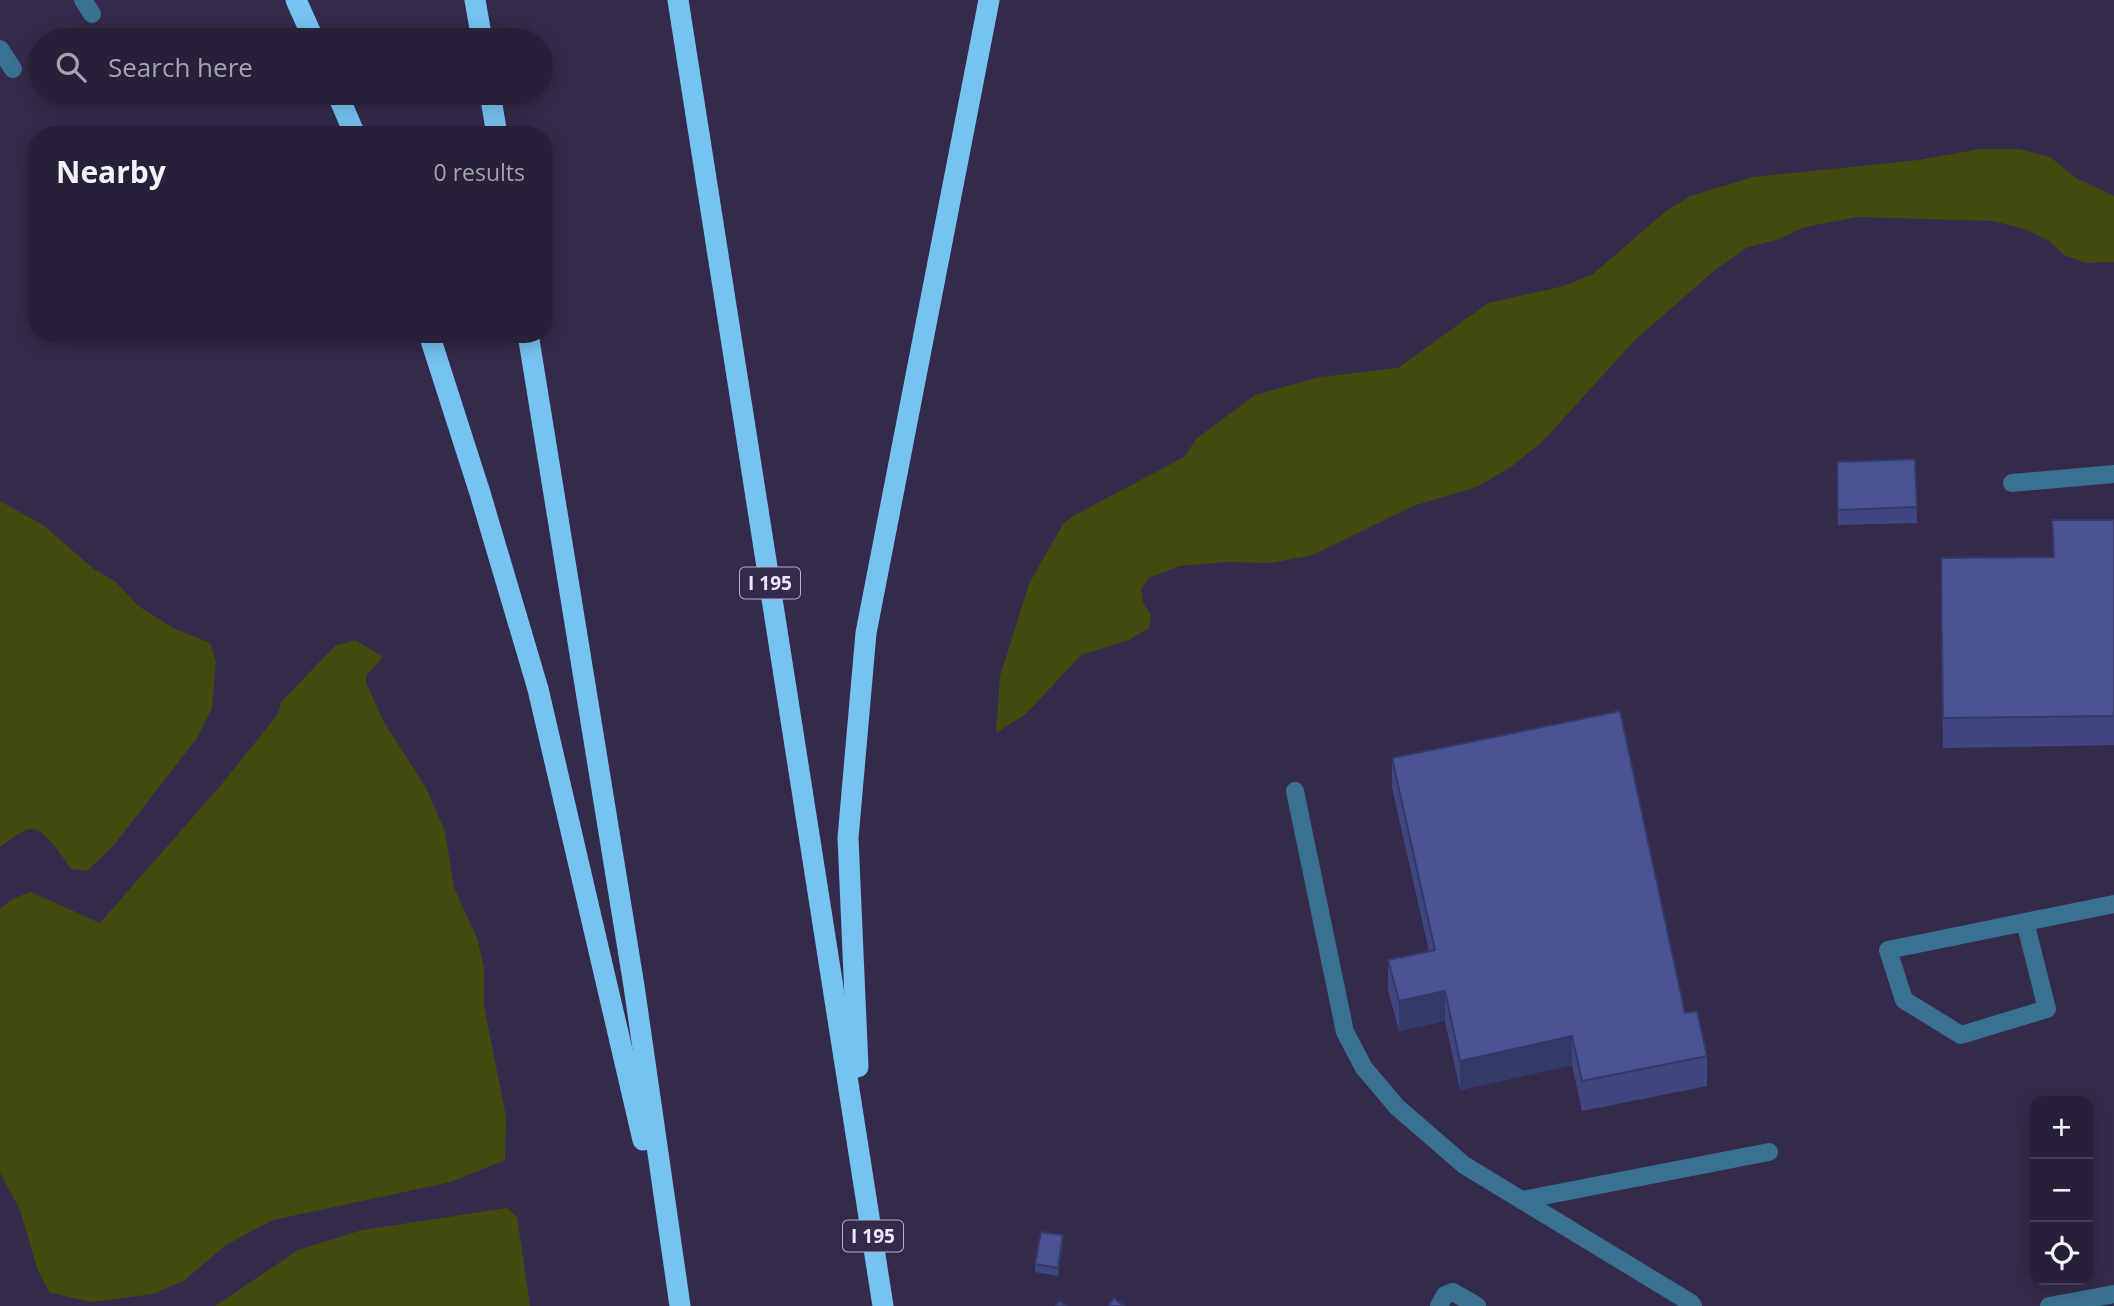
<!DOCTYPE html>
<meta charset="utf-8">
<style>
body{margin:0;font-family:"Open Sans",sans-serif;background:#2f2840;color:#f1f3f6}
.controls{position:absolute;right:21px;bottom:21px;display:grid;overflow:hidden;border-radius:14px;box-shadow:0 4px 18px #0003}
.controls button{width:63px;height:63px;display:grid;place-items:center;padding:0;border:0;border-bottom:2px solid #433e53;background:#272038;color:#f1f3f6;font:35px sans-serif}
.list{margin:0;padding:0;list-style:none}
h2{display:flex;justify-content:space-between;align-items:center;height:91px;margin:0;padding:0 28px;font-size:30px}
h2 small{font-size:23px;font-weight:400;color:#a4a3ae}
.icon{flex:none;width:38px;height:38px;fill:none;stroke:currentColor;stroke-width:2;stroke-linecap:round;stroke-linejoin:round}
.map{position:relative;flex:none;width:2114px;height:1306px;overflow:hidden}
.search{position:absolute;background:#272038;box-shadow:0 4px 18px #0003;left:28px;top:28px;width:525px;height:77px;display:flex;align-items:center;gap:18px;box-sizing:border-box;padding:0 24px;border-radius:38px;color:#a4a3ae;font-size:26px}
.panel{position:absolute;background:#272038;box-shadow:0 4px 18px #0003;left:28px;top:126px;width:525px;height:217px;border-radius:28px}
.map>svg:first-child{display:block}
</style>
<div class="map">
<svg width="2114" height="1306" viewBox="0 0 2114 1306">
<rect width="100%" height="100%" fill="#342a4b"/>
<g fill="#434a0d">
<path d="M1980,149H2019L2050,157L2076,178L2114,196V262L2086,263L2064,255L2051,242L2025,229L1993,221L1857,217L1805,227L1777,240L1748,247L1715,270L1634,341L1543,441L1511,467L1477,487L1413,506L1313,555L1272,563L1225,562L1180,566L1149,578L1141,590L1143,602L1151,615L1149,628L1129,640L1081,655L1026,714L996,733L1000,676L1029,584L1063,524L1073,516L1184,457L1197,438L1255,395L1320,377L1398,368L1488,303L1564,286L1593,274L1666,211L1690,196L1753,177L1919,160Z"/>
<path d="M0,501L43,525L94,569L116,582L137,605L173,628L210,643L216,662L212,708L197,738L114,845L87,871L71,869C63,858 45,827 30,829C21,830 8,842 0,847Z"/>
<path d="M355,640L383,657L367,675L366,683L384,722L426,788L445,831L454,888L477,938L484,968V1005L506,1117L505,1160L451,1182L273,1220L226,1245L185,1280L153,1294L92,1302L50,1293L38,1271L20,1210L0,1173V909L12,899L31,892L100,923L221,785L278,714L281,702L335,646Z"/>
<path d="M507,1208L517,1217L530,1306H215L298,1250L362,1230Z"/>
</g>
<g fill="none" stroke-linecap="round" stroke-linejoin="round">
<g stroke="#3b7190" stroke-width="18">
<path d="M83,0L92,14"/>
<path d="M0,49L13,69"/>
<path d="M2012,483L2114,474"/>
<path d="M1295,791L1345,1032L1364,1068L1397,1107L1464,1165L1691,1303L1693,1306"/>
<path d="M2025,922L2047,1009L1961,1035L1904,1000L1888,950L2114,904"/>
<path d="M1522,1200L1769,1152"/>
<path d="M1439,1306L1445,1295L1453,1292L1477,1306"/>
</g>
<path stroke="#3b7190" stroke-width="18" d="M2049,1306L2114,1294"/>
<g stroke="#76c2f0" stroke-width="21">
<path d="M296,0L314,40"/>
<path d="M475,0L482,40"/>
<path d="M678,0L883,1306"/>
<path d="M337,93L355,135"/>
<path d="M490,93L497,135"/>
<path d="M429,334L480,493L538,689L643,1140"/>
<path d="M528,334L634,986L680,1306"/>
<path d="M858,1067L848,838L866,633L989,0"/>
</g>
</g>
<g fill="#404780">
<path d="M1837,462L1917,507V523L1838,525Z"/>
<path d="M2052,520H2114V745L1943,748L1941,558L2053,557Z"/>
<path d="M1392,758L1685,1013L1707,1056V1086L1582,1111L1572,1065L1460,1090L1445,1021L1399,1031L1388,990V960L1429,951L1392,788Z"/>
<path d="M1063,1243L1058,1276L1035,1272V1264Z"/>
</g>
<g fill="#343a68">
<path d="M1445,991V1021L1399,1031V1001Z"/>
<path d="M1572,1036V1065L1460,1090V1061Z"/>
<path d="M1063,1235V1243L1058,1276V1268Z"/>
</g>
<g fill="#4b5395" stroke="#343a68" stroke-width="2">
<path d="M1915,459L1917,507L1838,510L1837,462Z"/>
<path d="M2052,520H2114V716L1943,718L1941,558L2054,557Z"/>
<path d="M1620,711L1685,1013L1697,1011L1707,1056L1582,1081L1572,1036L1460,1061L1445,991L1399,1001L1388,960L1435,950L1392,758Z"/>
<path d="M1041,1232L1063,1235L1058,1268L1035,1264Z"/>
<path d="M1114,1298L1124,1306H1108Z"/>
<path d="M1059,1301L1066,1306H1056Z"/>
</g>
<g text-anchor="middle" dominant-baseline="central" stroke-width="6" stroke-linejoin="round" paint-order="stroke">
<g fill="#342a4b" stroke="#b5aec8" stroke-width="2">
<rect x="740" y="567.5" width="60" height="31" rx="5"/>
<rect x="843" y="1220.5" width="60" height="31" rx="5"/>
</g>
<g font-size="19" font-weight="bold" fill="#ece7fd">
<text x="770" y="583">I 195</text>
<text x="873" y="1236">I 195</text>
</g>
</g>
</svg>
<div class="controls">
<button>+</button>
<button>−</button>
<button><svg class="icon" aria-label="locate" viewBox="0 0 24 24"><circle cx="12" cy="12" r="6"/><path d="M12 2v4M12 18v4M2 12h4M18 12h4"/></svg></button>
</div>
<div class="search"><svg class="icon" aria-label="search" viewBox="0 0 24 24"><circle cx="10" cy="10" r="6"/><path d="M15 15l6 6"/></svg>Search here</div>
<section class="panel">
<h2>Nearby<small>0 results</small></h2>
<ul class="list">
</ul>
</section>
</div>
